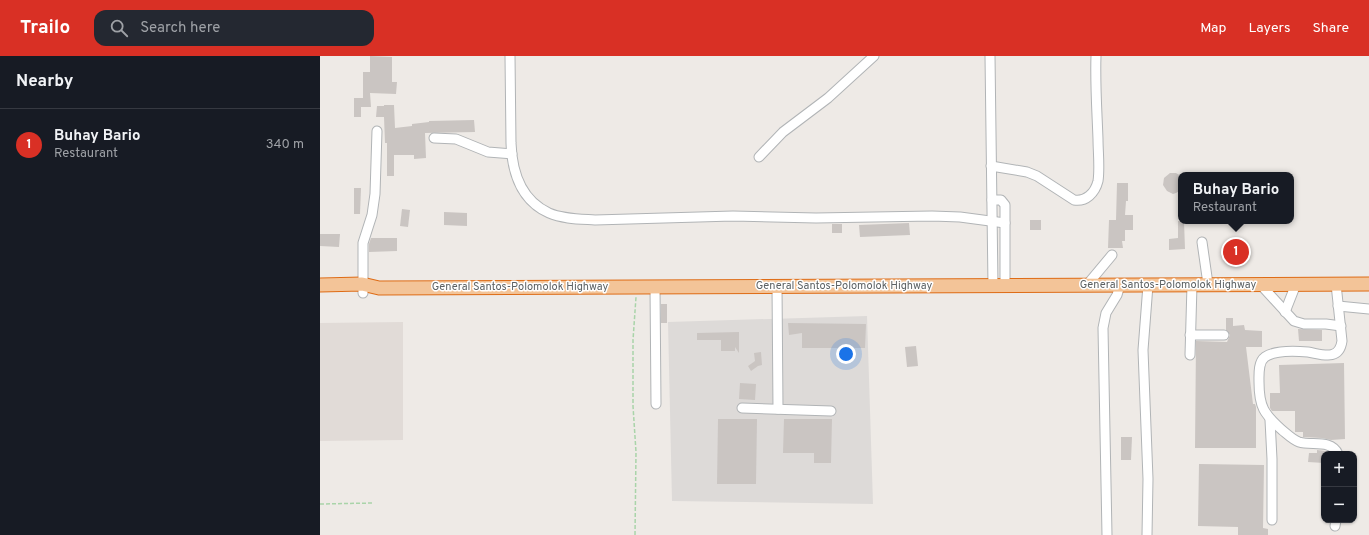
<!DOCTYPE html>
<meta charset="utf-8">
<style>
body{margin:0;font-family:Overpass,sans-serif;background:#242831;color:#f1f3f6}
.controls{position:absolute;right:12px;bottom:12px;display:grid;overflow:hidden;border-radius:8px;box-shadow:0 1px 3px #0004}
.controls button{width:36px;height:36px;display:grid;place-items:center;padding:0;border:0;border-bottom:1px solid #363941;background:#171b24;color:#f1f3f6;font:20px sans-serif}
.you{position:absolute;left:526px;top:298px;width:14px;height:14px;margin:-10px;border:3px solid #fff;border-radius:50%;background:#1a73e8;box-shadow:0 0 0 6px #1a73e833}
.badge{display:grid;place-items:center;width:26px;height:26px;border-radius:50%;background:#d93025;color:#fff;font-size:13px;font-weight:700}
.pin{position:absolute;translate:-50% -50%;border:2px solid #fff;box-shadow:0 1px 4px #0006}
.popup{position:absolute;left:858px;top:116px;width:116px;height:52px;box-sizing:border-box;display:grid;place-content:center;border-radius:8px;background:#171b24;filter:drop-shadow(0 1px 3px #0005);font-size:13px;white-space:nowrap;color:#9ea1a6}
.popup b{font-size:15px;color:#f1f3f6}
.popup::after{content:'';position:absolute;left:50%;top:100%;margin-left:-8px;border:8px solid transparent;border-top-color:#171b24}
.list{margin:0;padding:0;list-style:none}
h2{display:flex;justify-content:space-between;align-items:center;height:52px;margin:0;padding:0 16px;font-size:17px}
h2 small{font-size:13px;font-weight:400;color:#9ea1a6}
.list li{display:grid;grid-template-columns:26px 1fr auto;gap:12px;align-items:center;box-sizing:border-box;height:72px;padding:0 16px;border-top:1px solid #363941}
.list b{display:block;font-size:15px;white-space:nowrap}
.list p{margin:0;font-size:13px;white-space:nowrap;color:#9ea1a6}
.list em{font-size:13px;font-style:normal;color:#9ea1a6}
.icon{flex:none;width:22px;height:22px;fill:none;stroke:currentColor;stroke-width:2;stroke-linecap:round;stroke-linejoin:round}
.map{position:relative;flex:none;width:1049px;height:479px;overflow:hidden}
header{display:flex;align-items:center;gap:24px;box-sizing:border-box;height:56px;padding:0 20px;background:#d93025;color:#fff}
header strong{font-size:19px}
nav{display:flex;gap:22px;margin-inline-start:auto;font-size:14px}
.search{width:280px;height:36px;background:#242831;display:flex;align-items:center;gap:10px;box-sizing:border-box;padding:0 14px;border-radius:12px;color:#9ea1a6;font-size:15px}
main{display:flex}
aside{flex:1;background:#171b24}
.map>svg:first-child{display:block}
</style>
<header>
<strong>Trailo</strong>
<div class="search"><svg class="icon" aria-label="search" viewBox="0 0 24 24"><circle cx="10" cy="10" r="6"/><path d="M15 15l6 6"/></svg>Search here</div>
<nav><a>Map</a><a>Layers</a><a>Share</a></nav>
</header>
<main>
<aside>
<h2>Nearby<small></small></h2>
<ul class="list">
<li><span class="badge">1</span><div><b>Buhay Bario</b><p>Restaurant</p></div><em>340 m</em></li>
</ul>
</aside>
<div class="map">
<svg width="1049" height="479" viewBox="0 0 1049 479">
<rect width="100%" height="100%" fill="#eeeae6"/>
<path fill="#dddad8" d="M547,260L553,448L352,445L348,266Z"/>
<path fill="#e1dbd7" d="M83,266V384L0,385V267Z"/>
<g fill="#cac5c2">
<path d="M50,0L72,1V26H77L76,38L50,37L51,51H41V61H34V42H43V16H50Z"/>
<path d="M64,49H74L75,72L92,70V68L109,66V65L154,64L155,76L105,77L106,102L94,103V99H74V120H67V87H65L64,61H56L57,50H64Z"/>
<path d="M850,117H856L861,120V134L856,137L853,138L847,135L843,129L844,122Z"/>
<path d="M797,127H808V145H806L805,159H813V174H805V185H802L803,192H788L789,164H796Z"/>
<path d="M34,132H41L40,158H34Z"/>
<path d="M82,153L90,154L88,171L80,170Z"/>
<path d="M124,156L147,157V170L124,169Z"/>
<rect x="710" y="164" width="11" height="10"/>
<path d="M858,165H864L865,193L849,194V183L858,182Z"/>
<path d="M589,167L590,179L540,181L539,169Z"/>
<rect x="512" y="168" width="10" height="9"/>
<path d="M0,178H20L19,191L0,190Z"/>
<path d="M51,182H77V195L49,196V188Z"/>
<rect x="341" y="248" width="6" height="19"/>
<path d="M906,262H913V270L924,269L925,274L942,275V291H926L933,348H935L936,351V392H875L876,285L907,286L910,279L906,274Z"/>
<path d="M468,267L546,268L545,292H482V277L469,279Z"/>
<path d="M978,273L1002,274V285H979Z"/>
<path d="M419,276V297L415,291V295H401V284H377V277Z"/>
<path d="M596,290L598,310L587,311L585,291Z"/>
<path d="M441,296L442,309L438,310L431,315L428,310L435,305L434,297Z"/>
<path d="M1024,307L1025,383L1011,384L1002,382L983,381V376H975V355H952L950,352V337H960L959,309Z"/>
<path d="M420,327L436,328L435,344L419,343Z"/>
<path d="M398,363H437L436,428H397Z"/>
<path d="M464,363H512L511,407H494V397H463Z"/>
<path d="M801,381H812L811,404H801Z"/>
<path d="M997,394L1005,395L1010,398H1004V407L988,406L989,397H997Z"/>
<path d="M879,408L944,409L943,472L948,473V479H918V471L878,470Z"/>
</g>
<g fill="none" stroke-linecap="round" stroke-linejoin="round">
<g stroke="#b1b4b6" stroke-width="11">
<g id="minor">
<path d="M190,0L191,87C192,115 200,144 229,157C243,163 260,163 275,164L413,160L496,162L612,160L640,161L685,167"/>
<path d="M670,0L673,230"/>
<path d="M114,82L136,83L168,96L192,98"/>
<path d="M439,101L463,76L508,42L554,0"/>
<path d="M671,110L707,116L717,120L754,144C766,146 775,137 778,125C780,112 778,96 778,83C777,55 775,28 776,0"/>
<path d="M672,144H681L685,149V230"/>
<path d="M882,186L888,228"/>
<path d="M940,228L974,265L984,268H1006L1021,270"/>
<path d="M1016,228L1022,285C1019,306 1001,298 988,296C977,295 955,294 945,301C938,306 939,319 939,326C939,351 944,358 962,374C967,378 973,384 979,386C992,390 1011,383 1018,398"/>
<path d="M767,229L792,199"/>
<path d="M457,230L458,353"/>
<path d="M335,231L336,348"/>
<path d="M43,237V187L52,159L55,138L57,75"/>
<path d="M1018,250L1049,253"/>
<path d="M965,256L976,228"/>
<path d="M870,279H904"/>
<path d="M870,299L872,229"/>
<path d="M422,352L511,355"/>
<path d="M950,364L952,403V464"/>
<path d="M1015,470L1016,464"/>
<path d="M787,479L783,272L786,257L797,239L800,229"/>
<path d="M827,479L828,423L823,294L828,229"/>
</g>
</g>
<g stroke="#de6c16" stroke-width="15">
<path id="highway" d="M0,229L42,228L59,232C389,231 719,230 1049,228"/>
</g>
<g stroke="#a9d4a9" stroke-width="1.5" stroke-dasharray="4 2" stroke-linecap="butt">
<path d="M0,448L54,447"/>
<path d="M315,479L316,396L313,350V284L316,241"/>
</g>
<use href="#minor" stroke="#fff" stroke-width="9"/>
<use href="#highway" stroke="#f3c498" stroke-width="13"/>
</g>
<g text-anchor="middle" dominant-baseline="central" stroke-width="3" stroke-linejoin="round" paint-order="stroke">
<g font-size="11" fill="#5d6264" stroke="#fff">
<text x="848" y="229">General Santos-Polomolok Highway</text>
<text x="524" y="230">General Santos-Polomolok Highway</text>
<text x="200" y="231">General Santos-Polomolok Highway</text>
</g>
</g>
</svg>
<div class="controls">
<button>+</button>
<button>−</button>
</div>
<div class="you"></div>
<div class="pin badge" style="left:916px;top:196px">1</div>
<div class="popup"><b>Buhay Bario</b>Restaurant</div>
</div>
</main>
